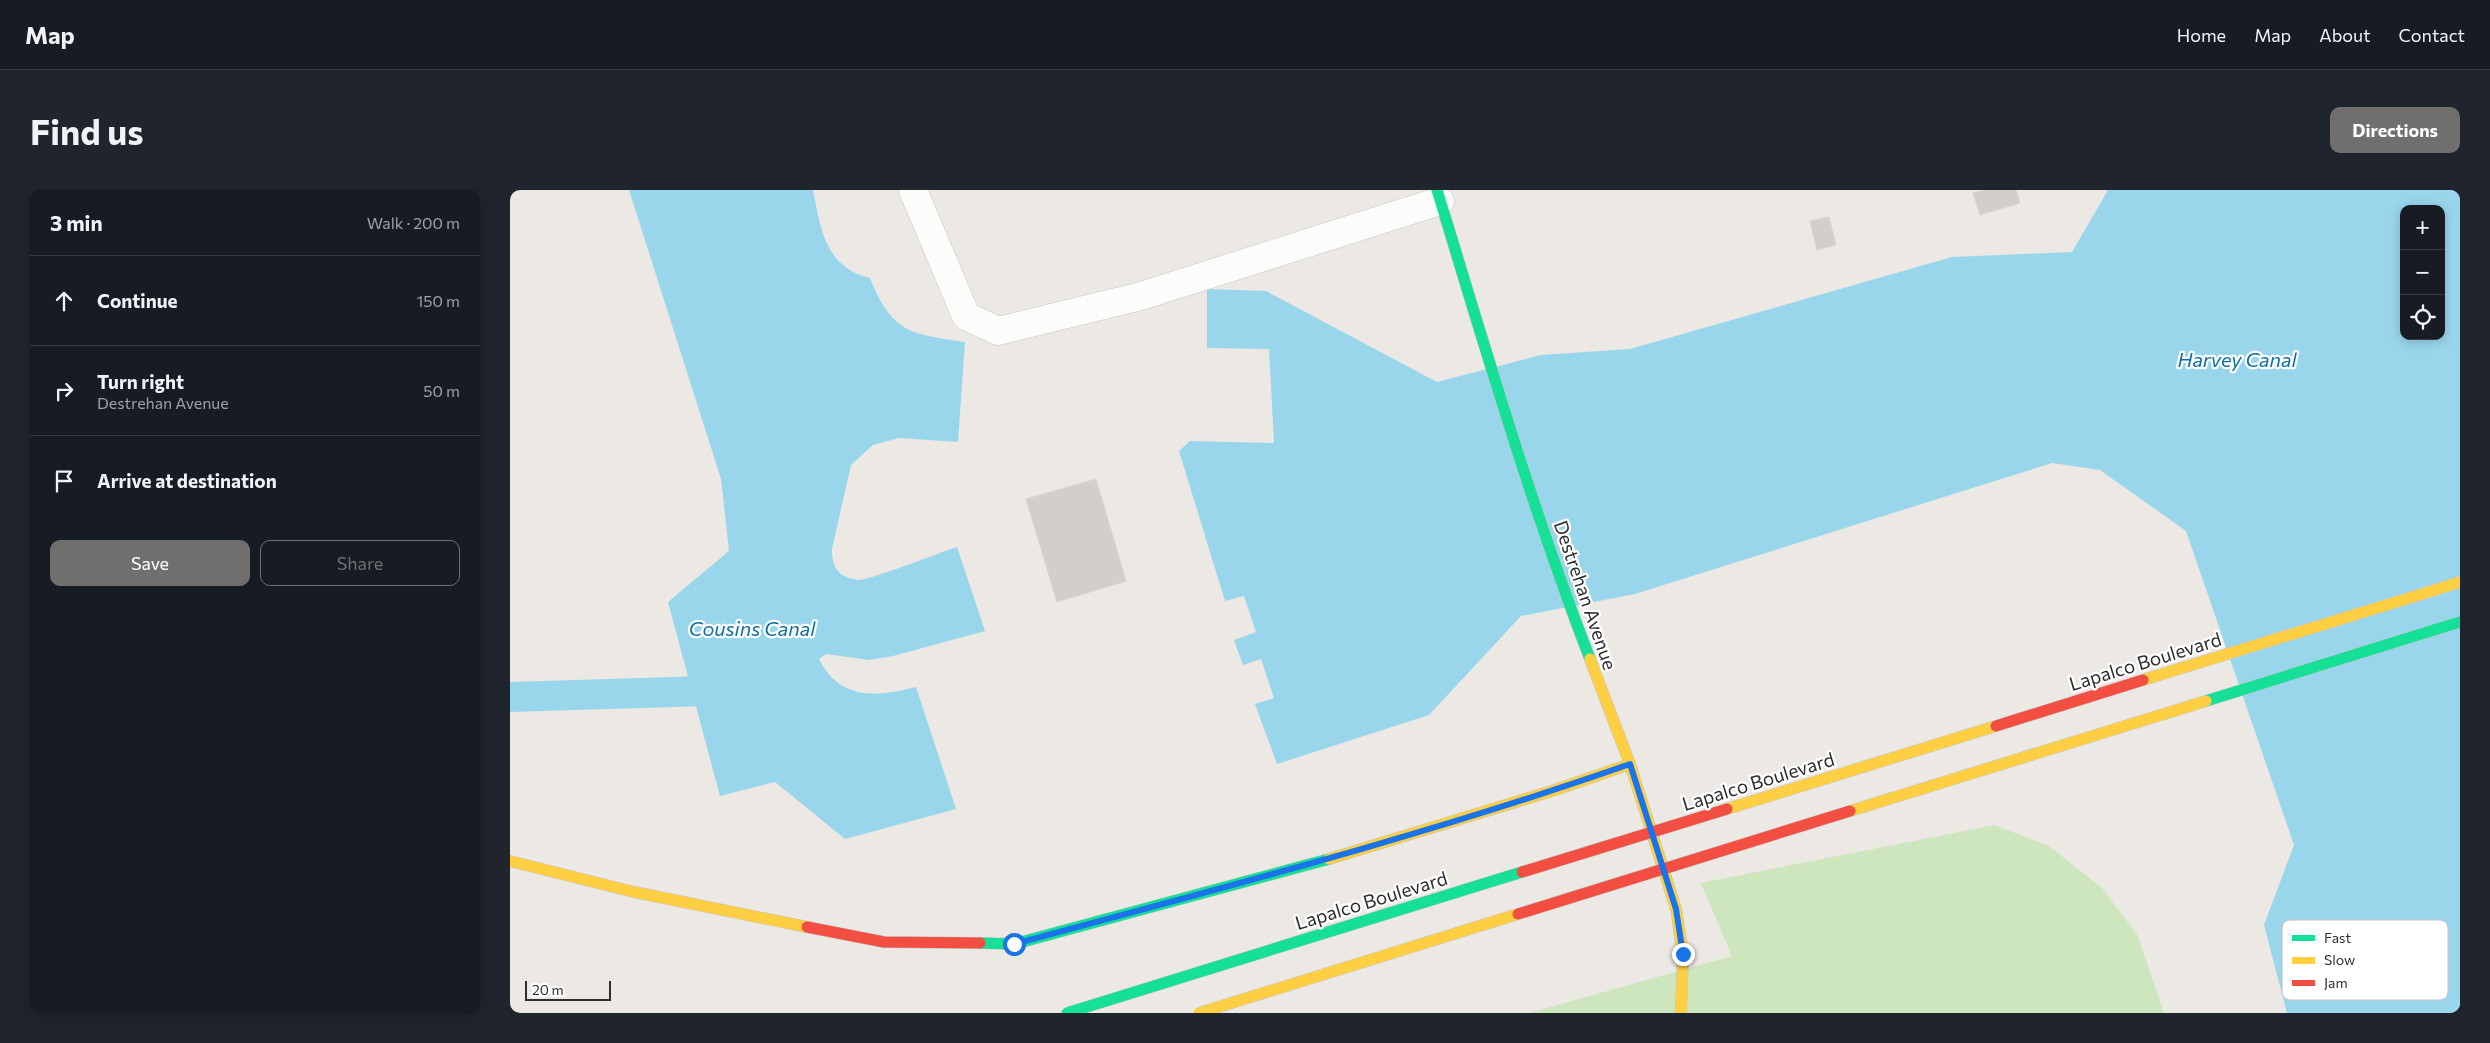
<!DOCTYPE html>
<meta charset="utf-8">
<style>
body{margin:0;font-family:Commissioner,sans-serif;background:#20242c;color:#f1f3f6}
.controls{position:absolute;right:15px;top:15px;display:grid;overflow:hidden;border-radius:10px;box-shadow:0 2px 12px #0003}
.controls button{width:45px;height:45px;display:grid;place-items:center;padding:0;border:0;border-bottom:1px solid #363941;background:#171b24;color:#f1f3f6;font:25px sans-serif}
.scale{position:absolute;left:15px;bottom:12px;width:86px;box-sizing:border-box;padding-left:5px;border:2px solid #2e2e2e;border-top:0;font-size:14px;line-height:18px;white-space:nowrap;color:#2e2e2e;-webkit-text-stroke:4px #fff;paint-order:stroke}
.stop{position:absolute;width:15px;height:15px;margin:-11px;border:4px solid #1a73e8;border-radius:50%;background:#fff}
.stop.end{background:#1a73e8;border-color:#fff;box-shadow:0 1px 5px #0008}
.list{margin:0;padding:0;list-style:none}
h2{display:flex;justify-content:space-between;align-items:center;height:65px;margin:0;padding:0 20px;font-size:21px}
h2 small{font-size:16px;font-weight:400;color:#9ea1a6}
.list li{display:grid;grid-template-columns:32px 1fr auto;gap:15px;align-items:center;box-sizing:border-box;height:90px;padding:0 20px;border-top:1px solid #363941}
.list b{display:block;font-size:19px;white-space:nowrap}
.list p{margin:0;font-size:16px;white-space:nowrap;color:#9ea1a6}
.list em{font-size:16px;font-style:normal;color:#9ea1a6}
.actions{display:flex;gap:10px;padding:15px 20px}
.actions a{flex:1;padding:11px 0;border:1px solid #706f6e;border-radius:10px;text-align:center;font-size:18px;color:#706f6e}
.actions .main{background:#706f6e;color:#fff}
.icon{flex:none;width:28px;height:28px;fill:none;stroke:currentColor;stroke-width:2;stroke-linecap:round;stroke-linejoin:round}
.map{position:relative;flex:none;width:1950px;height:823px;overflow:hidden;border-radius:10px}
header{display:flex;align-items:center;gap:30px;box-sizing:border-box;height:70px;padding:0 25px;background:#171b24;border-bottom:1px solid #363941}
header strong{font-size:24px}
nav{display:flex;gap:28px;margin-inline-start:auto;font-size:18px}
.intro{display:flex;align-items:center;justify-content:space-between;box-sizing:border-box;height:120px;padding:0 30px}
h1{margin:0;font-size:35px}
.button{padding:12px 22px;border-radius:10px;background:#706f6e;color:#fff;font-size:18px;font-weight:700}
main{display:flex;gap:30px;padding:0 30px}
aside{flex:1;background:#171b24;border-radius:10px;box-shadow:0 2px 12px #0003}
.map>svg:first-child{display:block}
</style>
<header>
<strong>Map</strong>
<nav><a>Home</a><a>Map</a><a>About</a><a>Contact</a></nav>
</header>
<div class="intro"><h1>Find us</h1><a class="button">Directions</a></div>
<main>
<aside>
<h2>3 min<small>Walk · 200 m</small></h2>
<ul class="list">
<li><svg class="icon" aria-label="ahead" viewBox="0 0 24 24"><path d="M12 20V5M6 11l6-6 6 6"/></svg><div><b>Continue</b></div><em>150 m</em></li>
<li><svg class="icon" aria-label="right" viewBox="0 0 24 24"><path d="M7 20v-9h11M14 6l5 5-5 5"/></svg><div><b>Turn right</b><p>Destrehan Avenue</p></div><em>50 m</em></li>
<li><svg class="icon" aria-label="arrive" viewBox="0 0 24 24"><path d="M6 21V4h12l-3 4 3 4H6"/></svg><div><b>Arrive at destination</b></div></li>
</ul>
<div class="actions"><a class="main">Save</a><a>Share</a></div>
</aside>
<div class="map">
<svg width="1950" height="823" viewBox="0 0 1950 823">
<rect width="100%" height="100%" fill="#ece8e4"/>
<path fill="#cee6be" d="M1484,635L1539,656L1592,698L1628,746L1654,823H1019L1222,766L1191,693Z"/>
<g fill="#99d6ec" fill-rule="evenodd">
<path d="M119,0H303C311,40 315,77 360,88C382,143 400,144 455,152L448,252L389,248L363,255L341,275L322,359C322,378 328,387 348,390C358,391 431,362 447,357L475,441L383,466L359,470L316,464L309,469C330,511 368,507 406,497L446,619L335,649L265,592L210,606L158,412L219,361L211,289Z"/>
<path d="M1598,0H1950V823H1777L1754,735L1784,655L1676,341L1590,280L1542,273L1125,404L1011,426L919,525L767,574L745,514L764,508L751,469L733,475L724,450L746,442L734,406L715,411L669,261L680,251L764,253L759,159L697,158V99L756,101L927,192L1031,165L1120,159L1442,67L1562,62ZM1894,19H1931V146H1894Z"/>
</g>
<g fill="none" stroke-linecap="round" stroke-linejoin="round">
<path stroke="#99d6ec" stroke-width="30" d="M0,507L197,501L220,493"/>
</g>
<g fill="#d1cecb" stroke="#d7d4d0">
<path d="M1475,0H1506L1510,13L1470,25L1463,3Z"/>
<path d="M1319,27L1326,55L1307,60L1300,31Z"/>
<path d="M586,289L616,391L547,412L516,309Z"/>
</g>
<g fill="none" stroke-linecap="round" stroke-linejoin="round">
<g stroke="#c5c4c5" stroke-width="29">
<path id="street" d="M403,0L456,126L488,141L631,106L930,11"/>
</g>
<g stroke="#c5c4c5" stroke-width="12">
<g id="fast">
<path d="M927,0C975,157 1021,316 1080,469"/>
<path d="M1924,440L1950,432"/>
<path d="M470,753L504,754L819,669"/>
</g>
</g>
<g stroke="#c5c4c5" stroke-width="12">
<g id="slow">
<path d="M1912,404L1950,392"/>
<path d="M1080,469L1120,574L1166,719L1173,764L1171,823"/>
<path d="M819,669L1045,600L1120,574"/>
<path d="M0,671L124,702L297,737"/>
</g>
</g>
<g stroke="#c5c4c5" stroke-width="12">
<path id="jam" d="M297,737L374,752L470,753"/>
</g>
<use href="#street" stroke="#fcfcfb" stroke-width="28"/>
<use href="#fast" stroke="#16e098" stroke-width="11"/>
<use href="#slow" stroke="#ffcf43" stroke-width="11"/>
<use href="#jam" stroke="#f24e42" stroke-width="11"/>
<g stroke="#c6c5c4" stroke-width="12" stroke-linecap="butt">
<g id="fast-bridge">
<path d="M1696,511L1924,440"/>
<path d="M557,823L1012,682"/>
</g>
</g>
<g stroke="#c6c5c4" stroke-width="12" stroke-linecap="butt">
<g id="slow-bridge">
<path d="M1633,490L1912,404"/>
<path d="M1217,619L1486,536"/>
<path d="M1340,621L1696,511"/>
<path d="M689,823L1008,724"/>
</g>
</g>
<g stroke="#c6c5c4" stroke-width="12" stroke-linecap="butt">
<g id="jam-bridge">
<path d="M1486,536L1633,490"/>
<path d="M1012,682L1217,619"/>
<path d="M1008,724L1340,621"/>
</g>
</g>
<use href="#fast-bridge" stroke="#16e098" stroke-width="11"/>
<use href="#slow-bridge" stroke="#ffcf43" stroke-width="11"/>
<use href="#jam-bridge" stroke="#f24e42" stroke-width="11"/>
</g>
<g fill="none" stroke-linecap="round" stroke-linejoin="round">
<path stroke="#1a73e8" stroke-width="6" d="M504,754C711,698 918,645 1120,574L1166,719L1173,764"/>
</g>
<g text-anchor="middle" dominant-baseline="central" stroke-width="4.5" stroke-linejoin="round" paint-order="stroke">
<g font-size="19" fill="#2e2e2e" stroke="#fff">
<text transform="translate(1076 405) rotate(71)">Destrehan Avenue</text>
<text transform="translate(1635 471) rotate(-17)">Lapalco Boulevard</text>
<text transform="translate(1248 591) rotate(-17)">Lapalco Boulevard</text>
<text transform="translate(861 710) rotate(-17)">Lapalco Boulevard</text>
</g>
<g font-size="20" font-style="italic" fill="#0d6fa3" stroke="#fff">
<text x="1727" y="169">Harvey Canal</text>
<text x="242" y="438">Cousins Canal</text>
</g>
</g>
<rect x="1772" y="730" width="166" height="80" rx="8" fill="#fff" stroke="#c0c0c0" stroke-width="1"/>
<rect x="1782" y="745" width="23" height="6" fill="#16e098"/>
<rect x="1782" y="767" width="23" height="7" fill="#ffcf43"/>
<rect x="1782" y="790" width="23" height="6" fill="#f24e42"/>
<g font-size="14" fill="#2e2e2e">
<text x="1814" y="753">Fast</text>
<text x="1814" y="775">Slow</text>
<text x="1814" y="798">Jam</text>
</g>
</svg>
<div class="controls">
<button>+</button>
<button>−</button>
<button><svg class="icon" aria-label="locate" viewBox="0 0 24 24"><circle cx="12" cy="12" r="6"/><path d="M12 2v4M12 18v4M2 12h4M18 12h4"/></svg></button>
</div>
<div class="scale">20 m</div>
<div class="stop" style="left:504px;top:754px"></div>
<div class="stop end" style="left:1173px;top:764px"></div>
</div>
</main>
